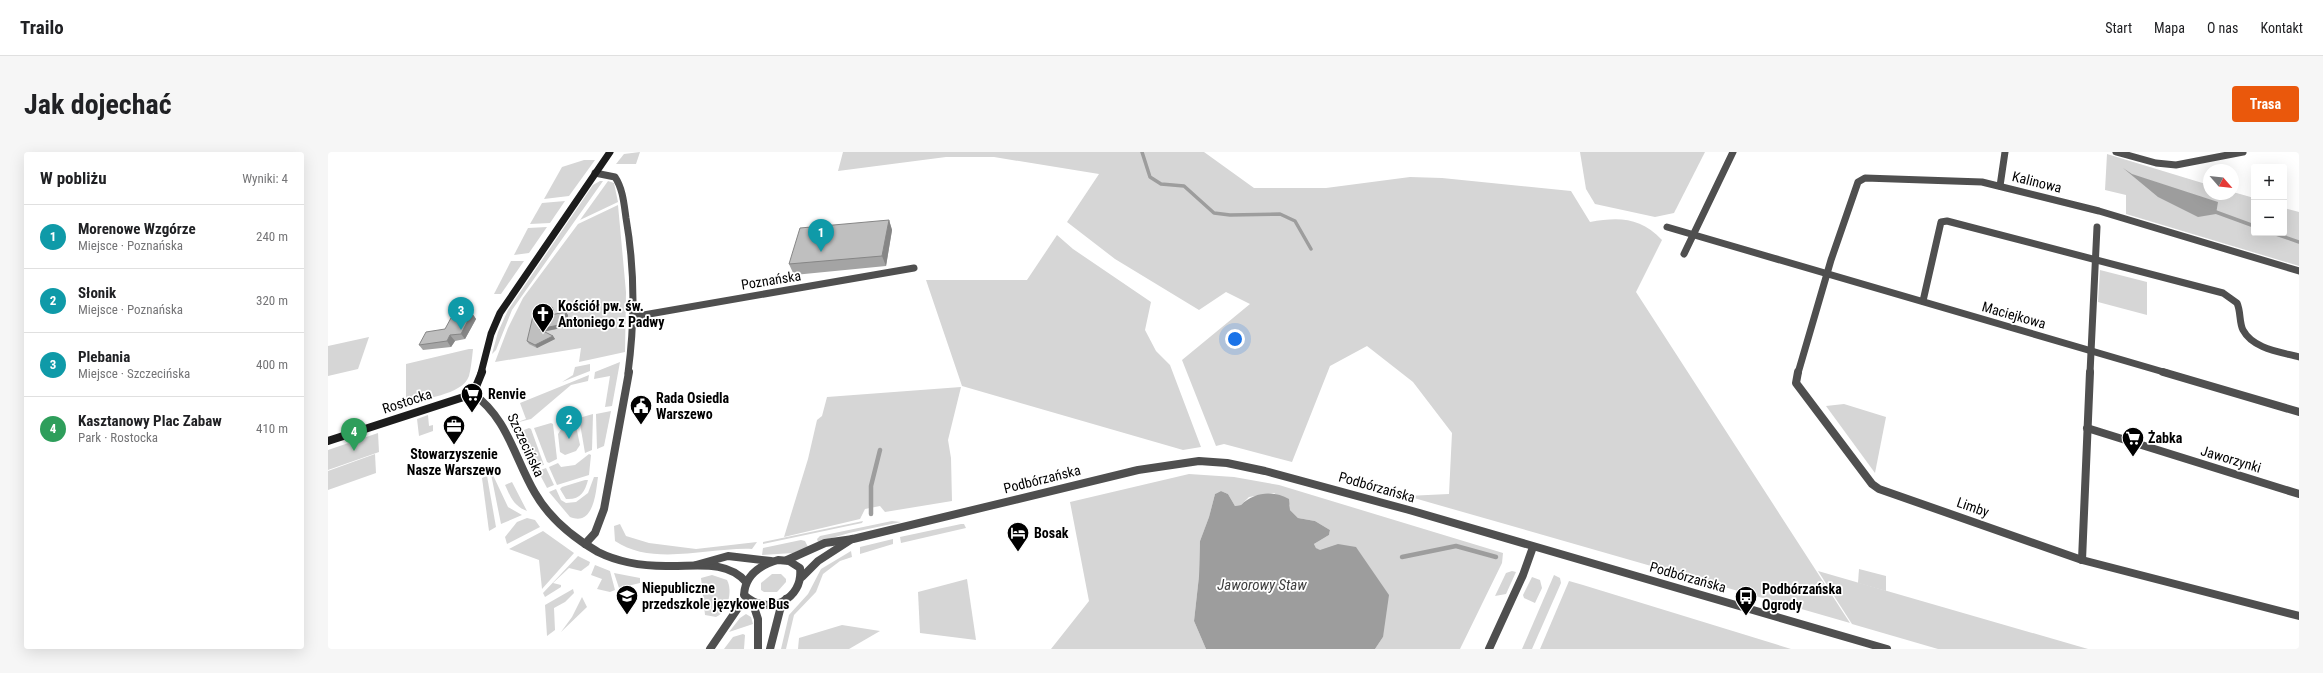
<!DOCTYPE html>
<html lang="pl">
<meta charset="utf-8">
<style>
body{margin:0;font-family:"Roboto Condensed",sans-serif;background:#f6f6f6;color:#202124}
.controls{position:absolute;right:12px;top:12px;display:grid;overflow:hidden;border-radius:4px;box-shadow:0 4px 16px #0002}
.controls button{width:36px;height:36px;display:grid;place-items:center;padding:0;border:0;border-bottom:1px solid #e0e0e0;background:#fff;color:#202124;font:20px sans-serif}
.compass{position:absolute;left:1875px;top:12px;width:36px;height:36px;border-radius:50%;background:#fff;box-shadow:0 4px 16px #0002;rotate:118deg}
.you{position:absolute;left:907px;top:187px;width:14px;height:14px;margin:-10px;border:3px solid #fff;border-radius:50%;background:#1a73e8;box-shadow:0 0 0 6px #1a73e833}
.badge{display:grid;place-items:center;width:26px;height:26px;border-radius:50%;background:#ea580c;color:#fff;font-size:13px;font-weight:700}
.pin{position:absolute;translate:-50% -33px;filter:drop-shadow(0 1px 2px #0008)}
.pin::after{content:'';position:absolute;top:21px;width:14px;height:12px;background:inherit;clip-path:polygon(0 0,100% 0,50% 100%)}
.list{margin:0;padding:0;list-style:none}
h2{display:flex;justify-content:space-between;align-items:center;height:52px;margin:0;padding:0 16px;font-size:17px}
h2 small{font-size:13px;font-weight:400;color:#757577}
.list li{display:grid;grid-template-columns:26px 1fr auto;gap:12px;align-items:center;box-sizing:border-box;height:64px;padding:0 16px;border-top:1px solid #e0e0e0}
.list b{display:block;font-size:15px;white-space:nowrap}
.list p{margin:0;font-size:13px;white-space:nowrap;color:#757577}
.list em{font-size:13px;font-style:normal;color:#757577}
.map{position:relative;flex:none;width:1971px;height:497px;overflow:hidden;border-radius:4px}
header{display:flex;align-items:center;gap:24px;box-sizing:border-box;height:56px;padding:0 20px;background:#fff;border-bottom:1px solid #e0e0e0}
header strong{font-size:19px}
nav{display:flex;gap:22px;margin-inline-start:auto;font-size:14px}
.intro{display:flex;align-items:center;justify-content:space-between;box-sizing:border-box;height:96px;padding:0 24px}
h1{margin:0;font-size:28px}
.button{padding:10px 18px;border-radius:4px;background:#ea580c;color:#fff;font-size:14px;font-weight:700}
main{display:flex;gap:24px;padding:0 24px}
aside{flex:1;background:#fff;border-radius:4px;box-shadow:0 4px 16px #0002}
.map>svg:first-child{display:block}
</style>
<header>
<strong>Trailo</strong>
<nav><a>Start</a><a>Mapa</a><a>O nas</a><a>Kontakt</a></nav>
</header>
<div class="intro"><h1>Jak dojechać</h1><a class="button">Trasa</a></div>
<main>
<aside>
<h2>W pobliżu<small>Wyniki: 4</small></h2>
<ul class="list">
<li><span class="badge" style="background:#0f9aa8">1</span><div><b>Morenowe Wzgórze</b><p>Miejsce · Poznańska</p></div><em>240 m</em></li>
<li><span class="badge" style="background:#0f9aa8">2</span><div><b>Słonik</b><p>Miejsce · Poznańska</p></div><em>320 m</em></li>
<li><span class="badge" style="background:#0f9aa8">3</span><div><b>Plebania</b><p>Miejsce · Szczecińska</p></div><em>400 m</em></li>
<li><span class="badge" style="background:#2e9e5b">4</span><div><b>Kasztanowy Plac Zabaw</b><p>Park · Rostocka</p></div><em>410 m</em></li>
</ul>
</aside>
<div class="map">
<svg width="1971" height="497" viewBox="0 0 1971 497">
<rect width="100%" height="100%" fill="#fff"/>
<g fill="#d6d6d6">
<path d="M312,0L308,12H288L296,2Z"/>
<path d="M515,0H876L926,36H998L1082,25L1114,26L1243,39L1262,70C1291,65 1312,65 1334,88L1308,140L1522,471L1079,344L1121,342L1124,281L1085,230L1039,194L1002,214L964,310L896,292L888,294L854,208L922,152L898,140L871,158L787,107L739,70L771,22L666,5H618L510,19Z"/>
<path d="M1252,0H1377L1346,61L1327,65L1267,52L1258,37Z"/>
<path d="M1779,2L1881,33V42H1905V40L1926,46V81H1956V56L1971,60V114L1798,62V43L1777,38Z"/>
<path d="M256,8H267L241,44L216,47L234,15Z"/>
<path d="M272,29H275L184,158L168,198L164,202L170,180L180,158L265,33Z"/>
<path d="M280,29L286,31L290,50L252,68Z"/>
<path d="M237,49L222,71L202,72L214,51Z"/>
<path d="M290,53L298,140L297,200L251,210L253,196L167,210L180,176L195,146L250,72Z"/>
<path d="M219,75L201,101L186,103L200,76Z"/>
<path d="M729,83L745,97L823,150L817,178L828,199L842,213L873,295L855,298L634,234L598,128H699Z"/>
<path d="M183,109H196L173,142H166Z"/>
<path d="M1772,118L1819,130V163L1770,150Z"/>
<path d="M41,185L30,217L0,224V194Z"/>
<path d="M141,197H145C144,206 143,216 141,224C134,244 94,245 78,254V212Z"/>
<path d="M292,210L284,254L277,255L282,224L266,227L267,220Z"/>
<path d="M262,212V219L234,230L245,223L247,215Z"/>
<path d="M261,223L260,229L243,233L203,267L187,271L198,267L192,251Z"/>
<path d="M633,235L620,288L623,306L624,349L557,360L552,354L537,357L532,367L456,385L480,307L489,268L494,264L499,245Z"/>
<path d="M1516,252L1558,265L1547,321L1498,254Z"/>
<path d="M283,259L276,294L269,297L268,262Z"/>
<path d="M265,262L264,298L257,301L251,266Z"/>
<path d="M100,263L101,274L105,273V279L91,284L89,267Z"/>
<path d="M223,271L225,272L229,307L221,311L219,310L206,276Z"/>
<path d="M244,273L248,274L252,293L248,299L237,303L232,300L230,282L234,276Z"/>
<path d="M201,276L203,277L216,313L208,314L191,280Z"/>
<path d="M50,281L51,300L0,318V298Z"/>
<path d="M47,302L48,321L0,338V319Z"/>
<path d="M261,302L263,303L261,323L229,333L221,315L230,311L233,315L247,313Z"/>
<path d="M218,316L226,333L219,336L210,319Z"/>
<path d="M164,321L180,355L194,363L173,372L163,322Z"/>
<path d="M861,322L906,325L951,333L1175,401L1174,411L1132,497H1047L1055,485L991,398L988,396L986,392L1001,383L1002,378L987,369L970,366L962,358V353L946,341L921,345L913,353L907,354L900,342L893,339L887,342L881,365L872,389L871,424L866,469L878,497H723L761,449L742,350Z"/>
<path d="M159,324L168,375L161,379L154,326Z"/>
<path d="M266,325H270C268,339 266,375 242,365L221,340L228,337L233,348L238,351L248,350L260,341Z"/>
<path d="M257,328H260C257,340 252,348 238,347L232,337L234,335Z"/>
<path d="M184,330L199,359C186,354 183,346 177,333Z"/>
<path d="M199,366L207,368L212,375L179,392L177,385L189,370Z"/>
<path d="M535,369L534,371L435,392V390Z"/>
<path d="M564,369L573,370L521,381L490,390L489,387L492,384Z"/>
<path d="M292,372L298,384L321,391L368,397L429,390L424,397C382,395 325,415 287,389L286,374Z"/>
<path d="M633,372H636L638,376L573,391L572,385Z"/>
<path d="M215,379L246,401L214,437L211,408L181,397Z"/>
<path d="M565,387V392L532,402V395Z"/>
<path d="M473,388L477,389L480,395L465,401L434,403L435,396Z"/>
<path d="M523,399L524,405L512,409L495,422L488,440L466,463L458,497H453L461,463L480,442L493,417Z"/>
<path d="M250,404L262,410L261,413L253,419L241,416L225,431L233,433V435L217,445L215,441Z"/>
<path d="M267,413L282,419L287,438L282,440L269,437L274,427L263,423Z"/>
<path d="M1531,417L1558,424V439L1530,431Z"/>
<path d="M1184,419L1188,420L1178,442L1167,444L1178,421Z"/>
<path d="M1490,419L1760,497H1610L1524,472Z"/>
<path d="M286,421L312,426V431L291,436Z"/>
<path d="M444,422H453L458,427V430L449,440H436L433,438V431Z"/>
<path d="M384,423L399,428C405,439 400,459 388,465L377,463L373,426Z"/>
<path d="M1226,423L1232,426L1233,431L1204,497H1194Z"/>
<path d="M1204,425L1212,428L1214,436L1207,451L1196,446L1195,443Z"/>
<path d="M639,427L648,488L592,481L590,440Z"/>
<path d="M1241,429L1255,433L1463,497H1212Z"/>
<path d="M245,437L246,441L237,450L226,456L227,478L219,484L217,453Z"/>
<path d="M254,445L259,455L233,480L244,465Z"/>
<path d="M418,462L423,465L425,472L401,480L412,466Z"/>
<path d="M514,473L552,479L521,497H470L471,486Z"/>
<path d="M415,482L417,483L416,497H396L405,485Z"/>
</g>
<g fill="#9d9d9d">
<path d="M1795,16L1804,22L1890,50L1888,62L1870,65L1830,45Z"/>
<path d="M893,339L900,342L907,354L913,353C926,340 945,338 961,347L962,358L970,366L987,369L1002,378L1001,383L986,392L988,396L992,398L1010,392L1028,395L1061,443L1055,485L1047,497H878L866,469L871,424L872,389L881,365L887,342Z"/>
</g>
<g fill="none" stroke-linecap="round" stroke-linejoin="round">
<g stroke="#9d9d9d" stroke-width="3.5">
<path d="M814,0L822,25L833,32L856,34L886,61L902,63L952,62L967,69L983,97"/>
<path d="M1885,59L1926,74"/>
<path d="M1945,81L1971,90"/>
</g>
<g stroke="#9d9d9d" stroke-width="4.5">
<path d="M543,362V334L552,298"/>
<path d="M1074,405L1128,394L1168,405"/>
</g>
<g stroke="#4f4f4f" stroke-width="7">
<path d="M1788,0L1828,11L1848,13L1915,0"/>
<path d="M267,21L287,25C295,37 296,52 298,66C307,118 307,169 300,221"/>
<path d="M1672,34L1677,0"/>
<path d="M1339,75L1839,221"/>
<path d="M1356,102L1405,0"/>
<path d="M1595,149L1613,70L1619,69L1895,141L1909,151C1913,160 1911,170 1915,178C1925,197 1953,200 1971,205"/>
<path d="M304,165L586,116"/>
<path d="M1470,221L1503,108L1530,30L1537,26L1654,30L1771,59L1971,119"/>
<path d="M1762,221L1769,75"/>
</g>
<g stroke="#4f4f4f" stroke-width="8">
<path d="M1470,220L1468,231L1544,332L1551,337L1754,408L1971,464"/>
<path d="M1835,220L1971,260"/>
<path d="M145,242C179,265 187,307 207,341C222,367 244,385 270,400C290,410 316,414 338,414C366,415 398,407 418,430"/>
<path d="M1759,276L1971,342"/>
<path d="M257,392L267,381L276,357L301,220"/>
<path d="M450,408L461,409L472,416C476,448 439,465 416,443C417,423 432,413 450,408Z"/>
<path d="M459,408L497,391L525,387L810,318L871,309L899,311L937,319L1081,358L1559,497"/>
<path d="M1754,408L1762,220"/>
<path d="M368,413L400,404L443,409"/>
<path d="M474,425L490,409L524,387"/>
<path d="M425,452L430,467V497"/>
<path d="M382,497L410,456L420,448"/>
<path d="M442,497L452,458L458,447"/>
<path d="M1161,497L1195,423L1205,395"/>
</g>
<path stroke="#1c1c1c" stroke-width="7" d="M153,221L163,182L172,161L282,0"/>
<path stroke="#1c1c1c" stroke-width="8" d="M0,289L145,242L154,220"/>
</g>
<g fill="#a4a4a4">
<path d="M561,68L564,78L558,114L466,123L461,112Z"/>
<path d="M224,155L226,158L225,162L240,163L238,175L215,180L225,184L227,187L209,196L201,192L199,189Z"/>
<path d="M144,161L148,167L137,187L127,189L123,195L95,198L91,193L117,177Z"/>
</g>
<g fill="#868686">
<path d="M561,68L564,78L558,114L554,104Z"/>
<path d="M224,155L226,158L224,166L222,163Z"/>
<path d="M238,160L240,163L238,175L213,180L211,177Z"/>
<path d="M144,161L148,167L137,187L133,182Z"/>
<path d="M122,183L127,189L123,195L119,189Z"/>
<path d="M225,184L227,187L209,196L207,193Z"/>
</g>
<g fill="#bfbfbf" stroke="#868686">
<path d="M561,68L554,104L461,112L472,76Z"/>
<path d="M224,155L222,163L238,160L236,172L211,177L225,184L207,193L199,189L205,164L212,158Z"/>
<path d="M144,161L133,182L122,183L119,189L91,193L98,180L117,177L123,166L128,163Z"/>
</g>
<defs>
<g id="church-pin" transform="scale(1.15)"><path d="M0 17L-7.5 6A9.5 9.5 0 1 1 7.5 6Z" fill="#000" stroke="#fff"/><path d="M-1.2-6h2.4v3.5h3.3v2.4h-3.3V6h-2.4V-.1h-3.3v-2.4h3.3Z" fill="#fff"/></g>
<g id="supermarket-pin" transform="scale(1.15)"><path d="M0 17L-7.5 6A9.5 9.5 0 1 1 7.5 6Z" fill="#000" stroke="#fff"/><path d="M-6-5.5h2.5l.6 2H6L4.5 2H-2.5L-4.4-4H-6ZM-1.5 3.2a1.3 1.3 0 1 0 .1 0ZM3 3.2a1.3 1.3 0 1 0 .1 0Z" fill="#fff"/></g>
<g id="civic-pin" transform="scale(1.15)"><path d="M0 17L-7.5 6A9.5 9.5 0 1 1 7.5 6Z" fill="#000" stroke="#fff"/><path d="M-.6-6.5H3V-4.5H.6V-3L4-1V1h2V6H-6V1h2V-1L-.6-3ZM-1.2 2.5V6h2.4V2.5Z" fill="#fff"/></g>
<g id="office-pin" transform="scale(1.15)"><path d="M0 17L-7.5 6A9.5 9.5 0 1 1 7.5 6Z" fill="#000" stroke="#fff"/><path d="M-6-3h4V-5.5h4V-3h4V5H-6ZM-1-4.5V-3h2v-1.5ZM-6 0V1H6V0Z" fill="#fff"/></g>
<g id="hotel-pin" transform="scale(1.15)"><path d="M0 17L-7.5 6A9.5 9.5 0 1 1 7.5 6Z" fill="#000" stroke="#fff"/><path d="M-6-4.5h1.5V1H6V5H4.5V3h-9V5H-6ZM-4 0a1.8 1.8 0 1 1 3.6 0ZM.5 0V-2.5h3Q6-2.5 6 0Z" fill="#fff"/></g>
<g id="school-pin" transform="scale(1.15)"><path d="M0 17L-7.5 6A9.5 9.5 0 1 1 7.5 6Z" fill="#000" stroke="#fff"/><path d="M0-5L7-2L0 1L-7-2ZM-4 1L0 2.5L4 1V4Q0 6-4 4Z" fill="#fff"/></g>
<g id="bus-pin" transform="scale(1.15)"><path d="M0 17L-7.5 6A9.5 9.5 0 1 1 7.5 6Z" fill="#000" stroke="#fff"/><path d="M-5-6H5V4H4V6H2V4H-2V6H-4V4H-5ZM-3.5-4V0h7V-4ZM-3.5 1.2v1.5H-2V1.2ZM2 1.2v1.5H3.5V1.2Z" fill="#fff"/></g>
</defs>
<g fill-rule="evenodd">
<use href="#church-pin" x="215" y="162"/>
<use href="#supermarket-pin" x="144" y="242"/>
<use href="#civic-pin" x="313" y="254"/>
<use href="#office-pin" x="126" y="274"/>
<use href="#supermarket-pin" x="1805" y="286"/>
<use href="#hotel-pin" x="690" y="381"/>
<use href="#school-pin" x="299" y="444"/>
<use href="#bus-pin" x="1418" y="445"/>
</g>
<g text-anchor="middle" dominant-baseline="central" stroke-width="3.5" stroke-linejoin="round" paint-order="stroke">
<g font-size="14" fill="#000" stroke="#fff">
<text transform="translate(1709 30) rotate(14)">Kalinowa</text>
<text transform="translate(443 128) rotate(-9)">Poznańska</text>
<text transform="translate(1686 163) rotate(16)">Maciejkowa</text>
<text transform="translate(79 249) rotate(-18)">Rostocka</text>
<text transform="translate(198 293) rotate(65)">Szczecińska</text>
<text transform="translate(1903 307) rotate(17)">Jaworzynki</text>
<text transform="translate(714 327) rotate(-14)">Podbórzańska</text>
<text transform="translate(1049 335) rotate(16)">Podbórzańska</text>
<text transform="translate(1645 355) rotate(19)">Limby</text>
<text transform="translate(1360 425) rotate(16)">Podbórzańska</text>
</g>
<g font-size="14" font-weight="bold" fill="#000" stroke="#fff" text-anchor="start">
<text x="230" y="154">Kościół pw. św.<tspan x="230" dy="16">Antoniego z Padwy</tspan></text>
<text x="160" y="242">Renvie</text>
<text x="328" y="246">Rada Osiedla<tspan x="328" dy="16">Warszewo</tspan></text>
<text x="1820" y="286">Żabka</text>
<text x="126" y="302" text-anchor="middle">Stowarzyszenie<tspan x="126" dy="16">Nasze Warszewo</tspan></text>
<text x="706" y="381">Bosak</text>
<text x="314" y="436">Niepubliczne<tspan x="314" dy="16">przedszkole językowe Bus</tspan></text>
<text x="1434" y="437">Podbórzańska<tspan x="1434" dy="16">Ogrody</tspan></text>
</g>
<g font-size="15" font-style="italic" fill="#3e3e3e" stroke="#fff">
<text x="934" y="433">Jaworowy Staw</text>
</g>
</g>
</svg>
<div class="controls">
<button>+</button>
<button>−</button>
</div>
<svg class="compass" viewBox="-18 -18 36 36"><path d="M0-13l5 13h-10z" fill="#e53935"/><path d="M0 13l5-13h-10z" fill="#757577"/></svg>
<div class="you"></div>
<div class="pin badge" style="left:493px;top:100px;background:#0f9aa8">1</div>
<div class="pin badge" style="left:241px;top:287px;background:#0f9aa8">2</div>
<div class="pin badge" style="left:133px;top:178px;background:#0f9aa8">3</div>
<div class="pin badge" style="left:26px;top:299px;background:#2e9e5b">4</div>
</div>
</main>
